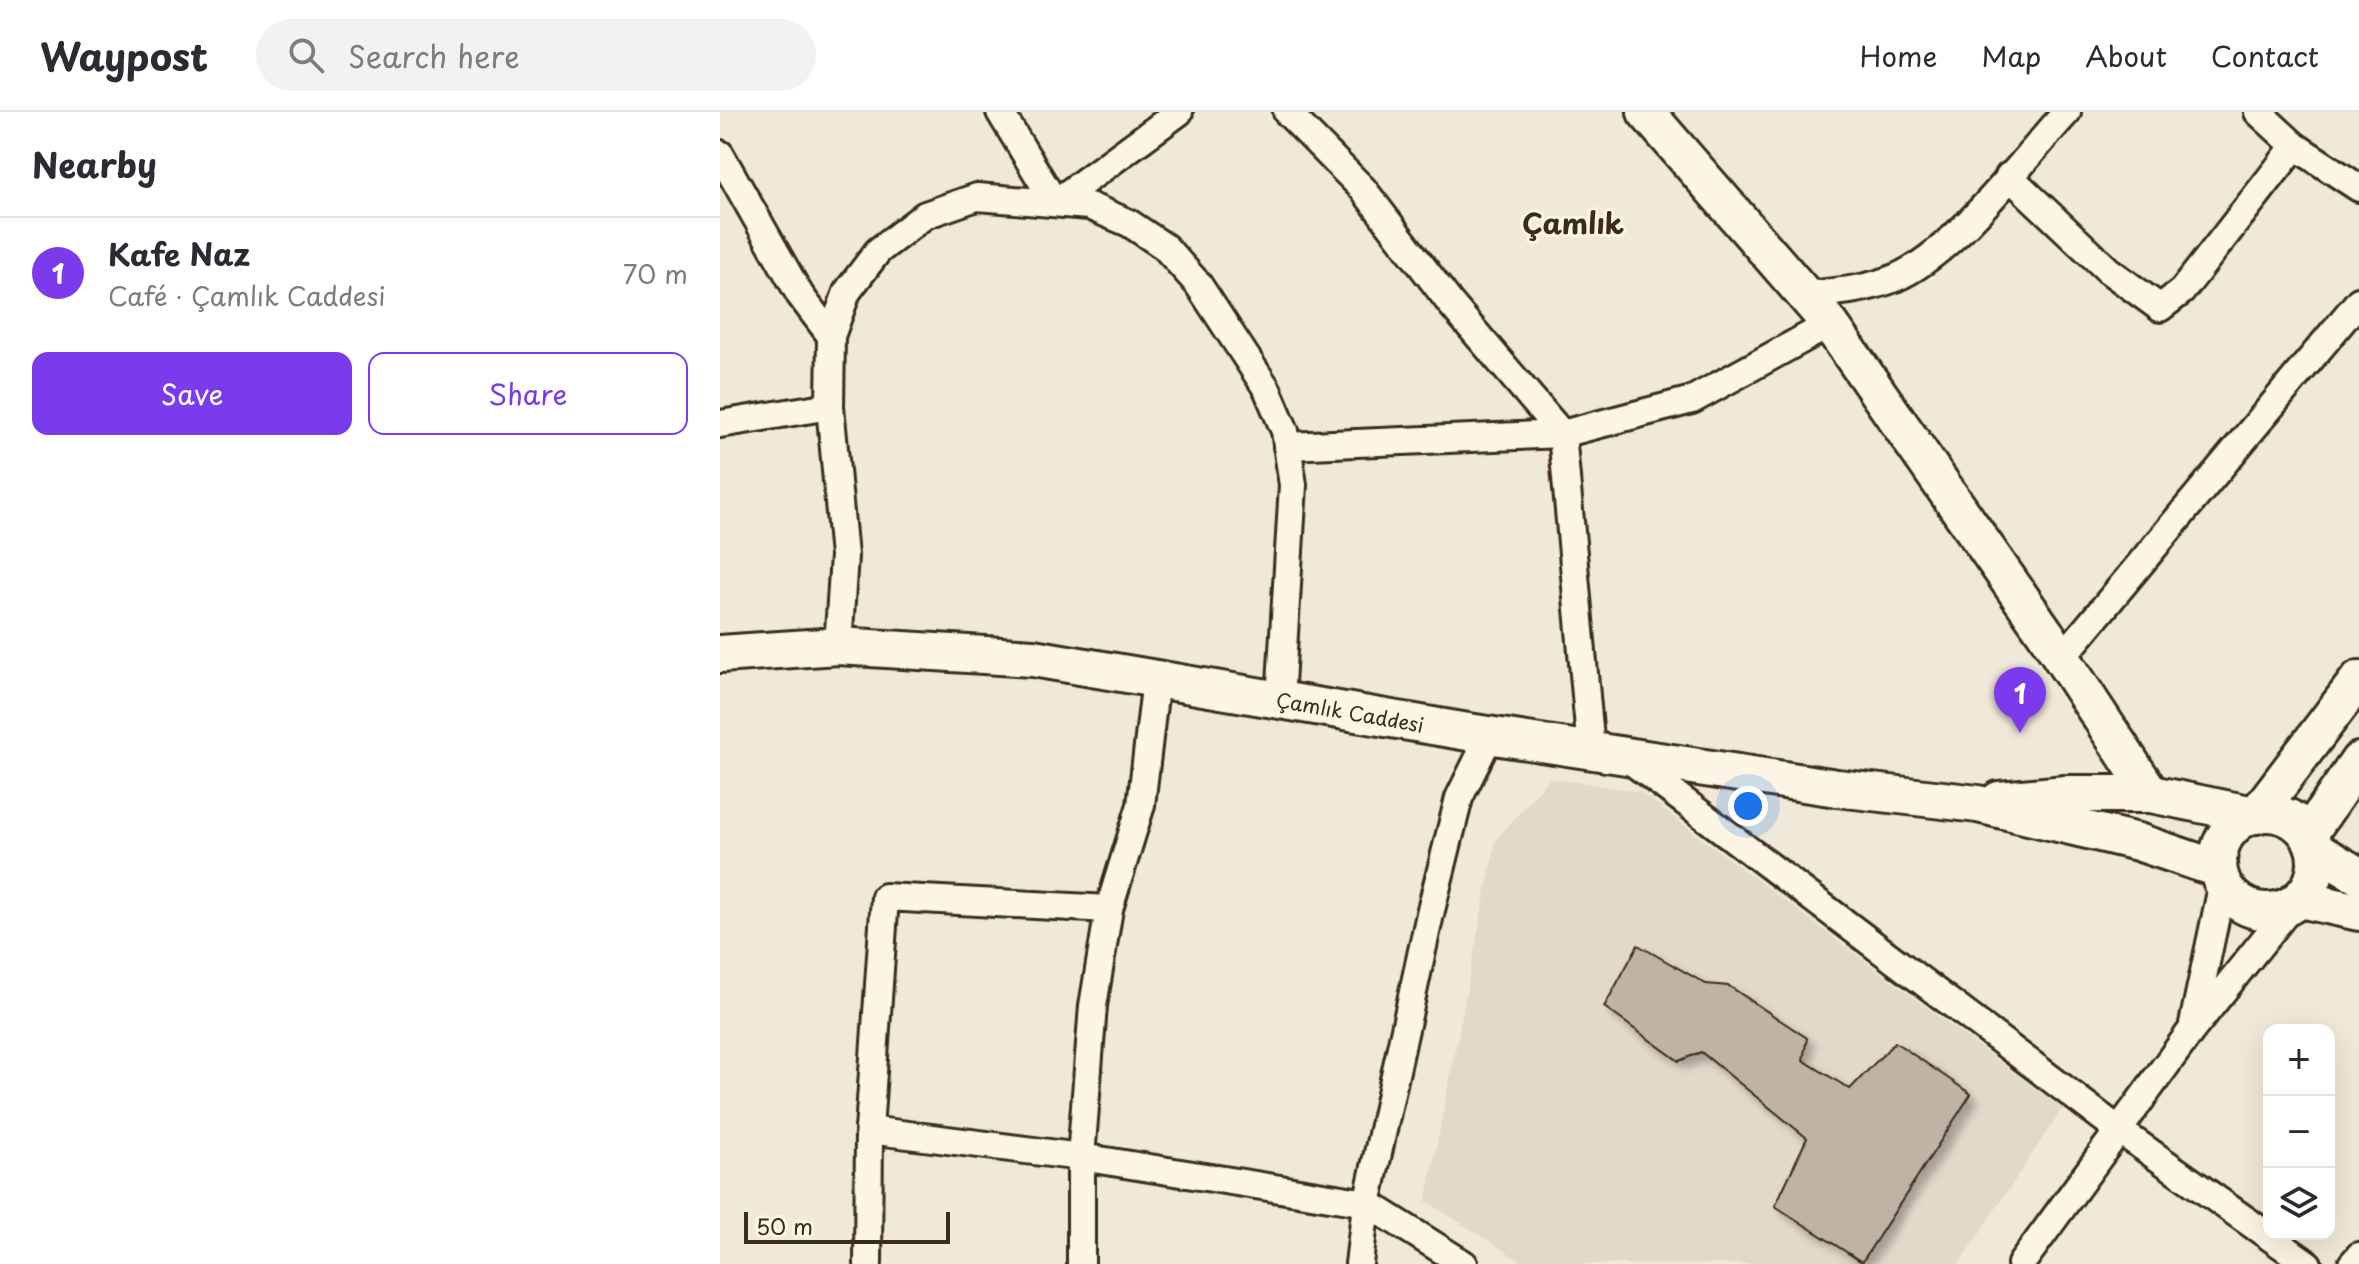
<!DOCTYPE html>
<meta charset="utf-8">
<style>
body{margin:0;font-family:"Playpen Sans",sans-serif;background:#f2f2f3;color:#2b2b33}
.controls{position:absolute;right:24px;bottom:24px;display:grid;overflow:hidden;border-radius:16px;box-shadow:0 8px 32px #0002}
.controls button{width:72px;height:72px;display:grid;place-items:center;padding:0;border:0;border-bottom:2px solid #e1e1e2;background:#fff;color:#2b2b33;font:40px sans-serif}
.scale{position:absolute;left:24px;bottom:20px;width:206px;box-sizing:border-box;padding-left:8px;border:4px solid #3b2a1e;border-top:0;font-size:22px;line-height:28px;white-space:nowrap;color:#3b2a1e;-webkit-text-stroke:6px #fcf5e5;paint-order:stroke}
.you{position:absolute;left:1028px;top:694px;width:28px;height:28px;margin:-20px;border:6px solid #fff;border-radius:50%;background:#1a73e8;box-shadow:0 0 0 12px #1a73e833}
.badge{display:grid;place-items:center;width:52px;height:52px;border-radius:50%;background:#7c3aed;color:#fff;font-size:26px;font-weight:700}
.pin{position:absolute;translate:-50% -66px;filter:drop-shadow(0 2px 4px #0008)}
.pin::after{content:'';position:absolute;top:42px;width:28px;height:24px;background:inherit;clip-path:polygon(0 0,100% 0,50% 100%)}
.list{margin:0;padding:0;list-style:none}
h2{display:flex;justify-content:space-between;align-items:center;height:104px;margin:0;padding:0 32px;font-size:34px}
h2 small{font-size:26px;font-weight:400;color:#7c7c81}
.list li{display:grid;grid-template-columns:52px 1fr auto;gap:24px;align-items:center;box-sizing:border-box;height:112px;padding:0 32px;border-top:2px solid #e1e1e2}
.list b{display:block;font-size:30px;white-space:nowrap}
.list p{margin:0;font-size:26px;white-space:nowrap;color:#7c7c81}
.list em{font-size:26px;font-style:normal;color:#7c7c81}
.actions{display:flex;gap:16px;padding:24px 32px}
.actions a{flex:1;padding:18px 0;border:2px solid #7c3aed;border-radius:16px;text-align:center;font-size:28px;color:#7c3aed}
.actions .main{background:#7c3aed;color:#fff}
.icon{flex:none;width:44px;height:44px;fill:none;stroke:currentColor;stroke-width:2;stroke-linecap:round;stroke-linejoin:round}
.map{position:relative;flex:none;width:1639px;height:1152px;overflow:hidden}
header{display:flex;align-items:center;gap:48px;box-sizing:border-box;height:112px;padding:0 40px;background:#fff;border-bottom:2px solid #e1e1e2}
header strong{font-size:38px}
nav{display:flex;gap:44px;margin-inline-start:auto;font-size:28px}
.search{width:560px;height:72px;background:#f2f2f3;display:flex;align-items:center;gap:20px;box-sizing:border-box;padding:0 28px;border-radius:44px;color:#7c7c81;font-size:30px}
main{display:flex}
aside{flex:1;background:#fff}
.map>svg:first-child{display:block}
</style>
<header>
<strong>Waypost</strong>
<div class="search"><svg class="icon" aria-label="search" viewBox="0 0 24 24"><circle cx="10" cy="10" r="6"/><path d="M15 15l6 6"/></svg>Search here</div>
<nav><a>Home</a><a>Map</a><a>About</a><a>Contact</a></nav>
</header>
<main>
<aside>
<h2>Nearby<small></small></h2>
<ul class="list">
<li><span class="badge">1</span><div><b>Kafe Naz</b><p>Café · Çamlık Caddesi</p></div><em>70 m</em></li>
</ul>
<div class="actions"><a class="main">Save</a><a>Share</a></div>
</aside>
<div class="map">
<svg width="1639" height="1152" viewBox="0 0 1639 1152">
<defs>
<filter id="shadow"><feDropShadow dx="7" dy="7" stdDeviation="4" flood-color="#0004"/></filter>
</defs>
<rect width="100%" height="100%" fill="#f0e9d9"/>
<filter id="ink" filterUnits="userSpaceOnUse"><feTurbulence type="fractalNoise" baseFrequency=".0125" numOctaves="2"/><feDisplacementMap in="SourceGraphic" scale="16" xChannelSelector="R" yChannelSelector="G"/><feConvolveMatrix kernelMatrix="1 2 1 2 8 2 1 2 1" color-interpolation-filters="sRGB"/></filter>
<g filter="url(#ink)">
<path fill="#e1d9c9" d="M830,666L920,680L1342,997L1239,1152H805L706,1089L776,727Z"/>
<path fill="#beb3a4" stroke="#3b2a1e" stroke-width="2" filter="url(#shadow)" d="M918,833L986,872L1009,874L1087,926L1083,948L1130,977L1175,930L1251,982L1142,1150L1055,1094L1087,1026L981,940L959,949L884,895Z"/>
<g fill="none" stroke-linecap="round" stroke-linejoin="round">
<g stroke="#3b2a1e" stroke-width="32">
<g id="street">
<path d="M280,0L335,91L459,0"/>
<path d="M567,0L643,77L731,192L842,322L871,638"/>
<path d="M1538,0L1575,34L1639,76"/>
<path d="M0,42L80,183L111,224"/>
<path d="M1289,64L1388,158L1440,196L1462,179L1575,34"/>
<path d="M1085,183C1115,180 1146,178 1175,166C1236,140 1301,49 1347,0"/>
<path d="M0,312L110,294"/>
<path d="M567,334L842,322L972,288L1110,212"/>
<path d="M118,534L124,444L110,294L111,224L127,180L158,139L205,103L257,85L369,94L409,111L445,135L478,172L547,277L565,319L573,373L560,588"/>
<path d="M1341,547L1639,189"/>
<path d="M436,567L421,693L389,797L373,894L361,1045L647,1091L744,1152"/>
<path d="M907,646L1400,1019L1588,1152"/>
<path d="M1473,912L1503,770"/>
<path d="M148,1152L149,1018"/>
<path d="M361,1152V1045L149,1018L165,785L389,797"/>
<path d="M639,1152L645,1101L710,802L739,686L770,623"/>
<path d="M1301,1152L1471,919L1573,792"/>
<path d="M1632,1152L1639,1144"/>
</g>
</g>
<g stroke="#3b2a1e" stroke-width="42">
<g id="secondary">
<path d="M926,0L1110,212L1326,522L1431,682"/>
<path d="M0,542L118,534L313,546L748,620L1117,676L1258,692L1418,730L1498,757"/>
<path d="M1279,688L1346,682H1431L1534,703"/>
<circle cx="1547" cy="750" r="49"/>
<path d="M1536,703L1639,567"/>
<path d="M1588,723L1639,649"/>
<path d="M1595,738L1639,764"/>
<path d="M1579,787L1639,800"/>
</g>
</g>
<use href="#street" stroke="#fcf5e5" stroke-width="26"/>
<use href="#secondary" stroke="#fcf5e5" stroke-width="36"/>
</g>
</g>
<g text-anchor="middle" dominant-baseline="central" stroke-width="6" stroke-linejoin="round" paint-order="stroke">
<g font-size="20" fill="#3b2a1e" stroke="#fcf5e5">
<text transform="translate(630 600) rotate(10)">Çamlık Caddesi</text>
</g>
<g font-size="28" font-weight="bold" fill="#3b2a1e" stroke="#fcf5e5">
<text x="853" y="110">Çamlık</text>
</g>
</g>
</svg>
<div class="controls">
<button>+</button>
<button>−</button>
<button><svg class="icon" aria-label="layers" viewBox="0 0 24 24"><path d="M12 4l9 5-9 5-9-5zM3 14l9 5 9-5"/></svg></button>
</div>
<div class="scale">50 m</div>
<div class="you"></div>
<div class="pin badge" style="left:1300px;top:621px">1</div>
</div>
</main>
